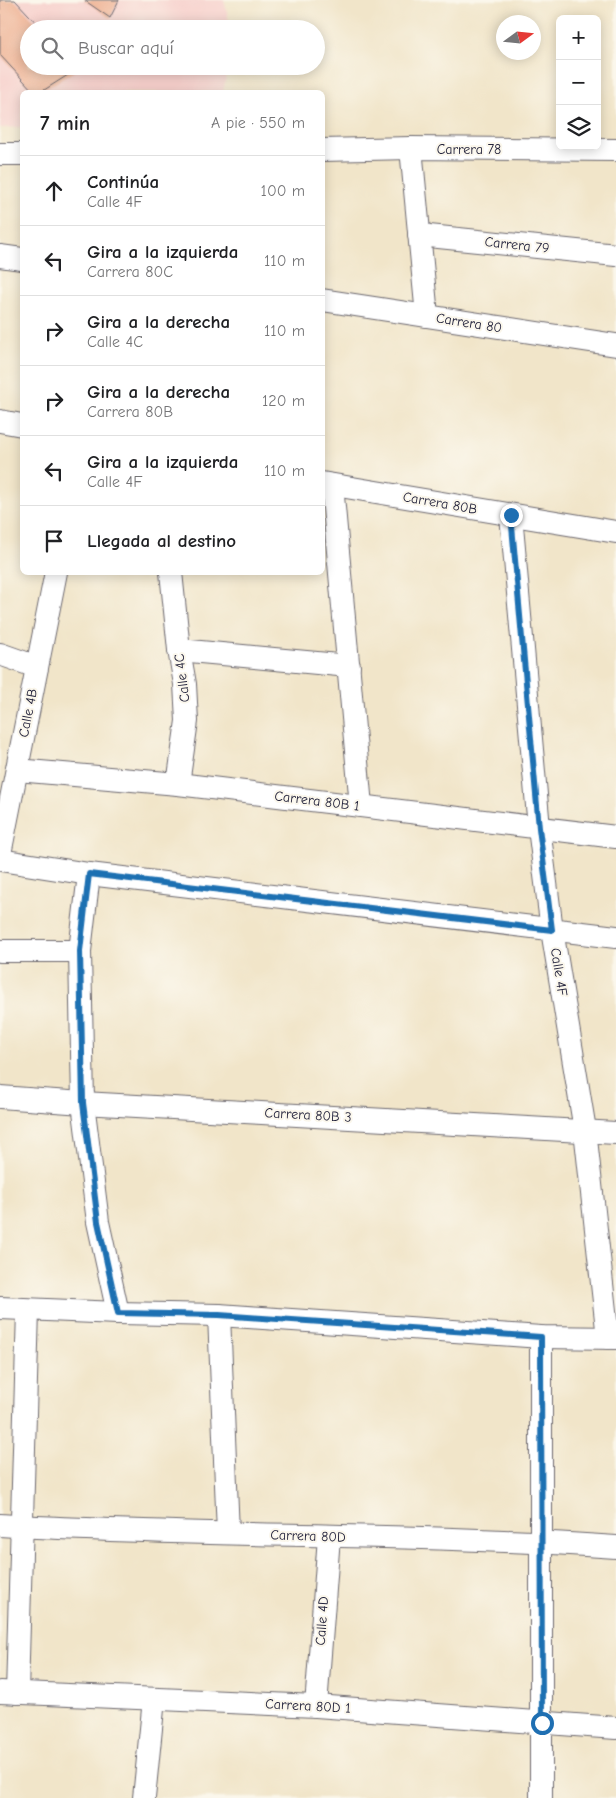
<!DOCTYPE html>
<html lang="es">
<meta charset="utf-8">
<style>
body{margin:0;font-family:"Comic Neue",sans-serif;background:#f2f2f2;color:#202124}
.controls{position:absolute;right:15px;top:15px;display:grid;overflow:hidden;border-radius:8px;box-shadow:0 2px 12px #0003}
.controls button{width:45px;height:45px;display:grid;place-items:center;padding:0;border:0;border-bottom:1px solid #e0e0e0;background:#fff;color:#202124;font:25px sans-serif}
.compass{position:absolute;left:496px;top:15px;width:45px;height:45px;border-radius:50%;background:#fff;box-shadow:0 2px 12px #0003;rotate:75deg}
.stop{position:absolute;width:15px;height:15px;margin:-11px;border:4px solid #1f6fb2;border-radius:50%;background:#fff}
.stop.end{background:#1f6fb2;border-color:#fff;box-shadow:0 1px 5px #0008}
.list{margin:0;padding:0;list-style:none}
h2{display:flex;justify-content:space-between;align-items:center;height:65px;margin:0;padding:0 20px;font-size:21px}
h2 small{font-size:16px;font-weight:400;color:#757577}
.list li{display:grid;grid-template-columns:32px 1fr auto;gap:15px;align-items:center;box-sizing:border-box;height:70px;padding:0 20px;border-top:1px solid #e0e0e0}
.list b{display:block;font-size:19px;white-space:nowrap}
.list p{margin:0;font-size:16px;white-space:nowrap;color:#757577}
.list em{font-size:16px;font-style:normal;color:#757577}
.icon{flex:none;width:28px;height:28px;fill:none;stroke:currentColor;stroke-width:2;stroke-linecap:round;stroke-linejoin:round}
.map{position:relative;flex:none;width:616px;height:1798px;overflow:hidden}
.search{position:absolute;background:#fff;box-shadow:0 2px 12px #0003;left:20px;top:20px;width:305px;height:55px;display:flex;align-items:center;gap:12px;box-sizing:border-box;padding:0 18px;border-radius:28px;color:#757577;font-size:19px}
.panel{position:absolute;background:#fff;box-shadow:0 2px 12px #0003;left:20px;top:90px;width:305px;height:485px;border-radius:8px}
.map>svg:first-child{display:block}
</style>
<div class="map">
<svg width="616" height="1798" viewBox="0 0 616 1798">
<rect width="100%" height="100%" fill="#fbf7ec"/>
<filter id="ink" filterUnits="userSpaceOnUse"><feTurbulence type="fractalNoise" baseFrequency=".02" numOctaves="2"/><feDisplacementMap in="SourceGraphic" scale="10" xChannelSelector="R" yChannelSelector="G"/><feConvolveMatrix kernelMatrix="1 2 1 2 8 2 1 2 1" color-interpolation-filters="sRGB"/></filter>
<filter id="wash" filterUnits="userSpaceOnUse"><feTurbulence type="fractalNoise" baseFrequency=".0096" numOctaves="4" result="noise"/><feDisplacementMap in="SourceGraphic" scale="20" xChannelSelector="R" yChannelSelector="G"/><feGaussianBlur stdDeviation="1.12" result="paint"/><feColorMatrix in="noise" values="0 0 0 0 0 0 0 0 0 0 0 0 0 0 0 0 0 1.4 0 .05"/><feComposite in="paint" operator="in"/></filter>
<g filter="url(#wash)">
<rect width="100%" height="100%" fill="#f1e5c9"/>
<path fill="#f7d0cc" d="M0,0H224L231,29H29V66H228L223,92H22V127L0,128Z"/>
<g id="blocks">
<g fill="#eeaf90">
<path d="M0,0H15L42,29H29V66H77L79,68L41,92H34L0,55Z"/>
<path d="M84,0H119L110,18Z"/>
</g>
</g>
</g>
<g filter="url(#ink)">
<use href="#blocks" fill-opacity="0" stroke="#6a666d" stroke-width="1"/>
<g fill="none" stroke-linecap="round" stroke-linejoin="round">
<g stroke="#6a666d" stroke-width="24">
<g id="street">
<path d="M411,148L427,316"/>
<path d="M322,150L411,148L616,150"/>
<path d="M0,154H22"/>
<path d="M419,235L616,255"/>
<path d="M0,256L22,259"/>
<path d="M322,300L616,345"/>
<path d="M0,421L22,425"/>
<path d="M322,483L616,532"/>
<path d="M332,485L361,806"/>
<path d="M511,515L539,828L552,930L585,1130L608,1338"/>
<path d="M171,572L179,650L185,684L187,721L178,784"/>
<path d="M179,650L349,666"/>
<path d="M0,654L37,667"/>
<path d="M17,770L178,784L616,837"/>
<path d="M0,854L56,572"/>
<path d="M0,860L89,874L616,937"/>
<path d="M89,874L80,951L83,1103L98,1222L118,1313"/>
<path d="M0,951H80"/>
<path d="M0,1097L83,1103L616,1133"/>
<path d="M0,1308L118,1313L219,1315L541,1337L616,1338"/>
<path d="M219,1315L228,1533"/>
<path d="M541,1337V1798"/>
<path d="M0,1525C205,1537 411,1533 616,1547"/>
<path d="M0,1692L316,1706L616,1728"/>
<path d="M17,1693L28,1310"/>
<path d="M316,1706L329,1537"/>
<path d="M144,1798L154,1699"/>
</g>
</g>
<use href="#street" stroke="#fff" stroke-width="22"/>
</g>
</g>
<g fill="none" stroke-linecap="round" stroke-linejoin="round" filter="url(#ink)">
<path stroke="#1f6fb2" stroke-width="6" d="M511,515L539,828L552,930L89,874L80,951L83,1103L98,1222L118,1313L219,1315L541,1337L542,1723"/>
</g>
<g text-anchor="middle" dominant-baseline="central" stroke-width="4" stroke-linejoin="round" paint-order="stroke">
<g font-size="14" fill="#22223b" stroke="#fbf7ec">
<text x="469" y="149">Carrera 78</text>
<text transform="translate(517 245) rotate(6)">Carrera 79</text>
<text transform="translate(469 323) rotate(9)">Carrera 80</text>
<text transform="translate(440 503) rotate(10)">Carrera 80B</text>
<text transform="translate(182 678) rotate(-97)">Calle 4C</text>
<text transform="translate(28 713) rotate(-79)">Calle 4B</text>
<text transform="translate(317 801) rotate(7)">Carrera 80B 1</text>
<text transform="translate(559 972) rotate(81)">Calle 4F</text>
<text transform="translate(308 1115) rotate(3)">Carrera 80B 3</text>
<text transform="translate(308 1536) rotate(2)">Carrera 80D</text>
<text transform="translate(322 1621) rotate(-86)">Calle 4D</text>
<text transform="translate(308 1706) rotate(3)">Carrera 80D 1</text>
</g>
</g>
</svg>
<div class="controls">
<button>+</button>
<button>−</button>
<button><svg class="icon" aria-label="layers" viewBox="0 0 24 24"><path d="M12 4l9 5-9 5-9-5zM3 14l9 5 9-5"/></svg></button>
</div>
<svg class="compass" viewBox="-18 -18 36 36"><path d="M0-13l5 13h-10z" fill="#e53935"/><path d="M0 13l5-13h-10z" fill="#757577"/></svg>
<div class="stop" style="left:542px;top:1723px"></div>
<div class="stop end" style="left:511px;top:515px"></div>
<div class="search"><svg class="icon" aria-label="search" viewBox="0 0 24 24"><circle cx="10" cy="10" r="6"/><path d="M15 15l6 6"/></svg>Buscar aquí</div>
<section class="panel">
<h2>7 min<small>A pie · 550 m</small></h2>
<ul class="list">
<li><svg class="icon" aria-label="ahead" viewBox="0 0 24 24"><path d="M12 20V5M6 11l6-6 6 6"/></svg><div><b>Continúa</b><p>Calle 4F</p></div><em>100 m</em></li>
<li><svg class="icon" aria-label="left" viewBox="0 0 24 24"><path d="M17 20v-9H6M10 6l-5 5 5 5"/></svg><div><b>Gira a la izquierda</b><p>Carrera 80C</p></div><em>110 m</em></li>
<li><svg class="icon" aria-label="right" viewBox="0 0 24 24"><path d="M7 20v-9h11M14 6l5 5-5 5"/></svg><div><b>Gira a la derecha</b><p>Calle 4C</p></div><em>110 m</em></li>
<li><svg class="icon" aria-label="right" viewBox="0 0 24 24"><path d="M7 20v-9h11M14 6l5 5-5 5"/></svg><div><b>Gira a la derecha</b><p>Carrera 80B</p></div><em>120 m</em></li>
<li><svg class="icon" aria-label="left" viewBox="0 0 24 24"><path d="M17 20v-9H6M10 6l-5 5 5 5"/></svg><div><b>Gira a la izquierda</b><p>Calle 4F</p></div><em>110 m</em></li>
<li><svg class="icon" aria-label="arrive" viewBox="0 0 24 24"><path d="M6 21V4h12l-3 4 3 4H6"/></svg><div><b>Llegada al destino</b></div></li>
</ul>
</section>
</div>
